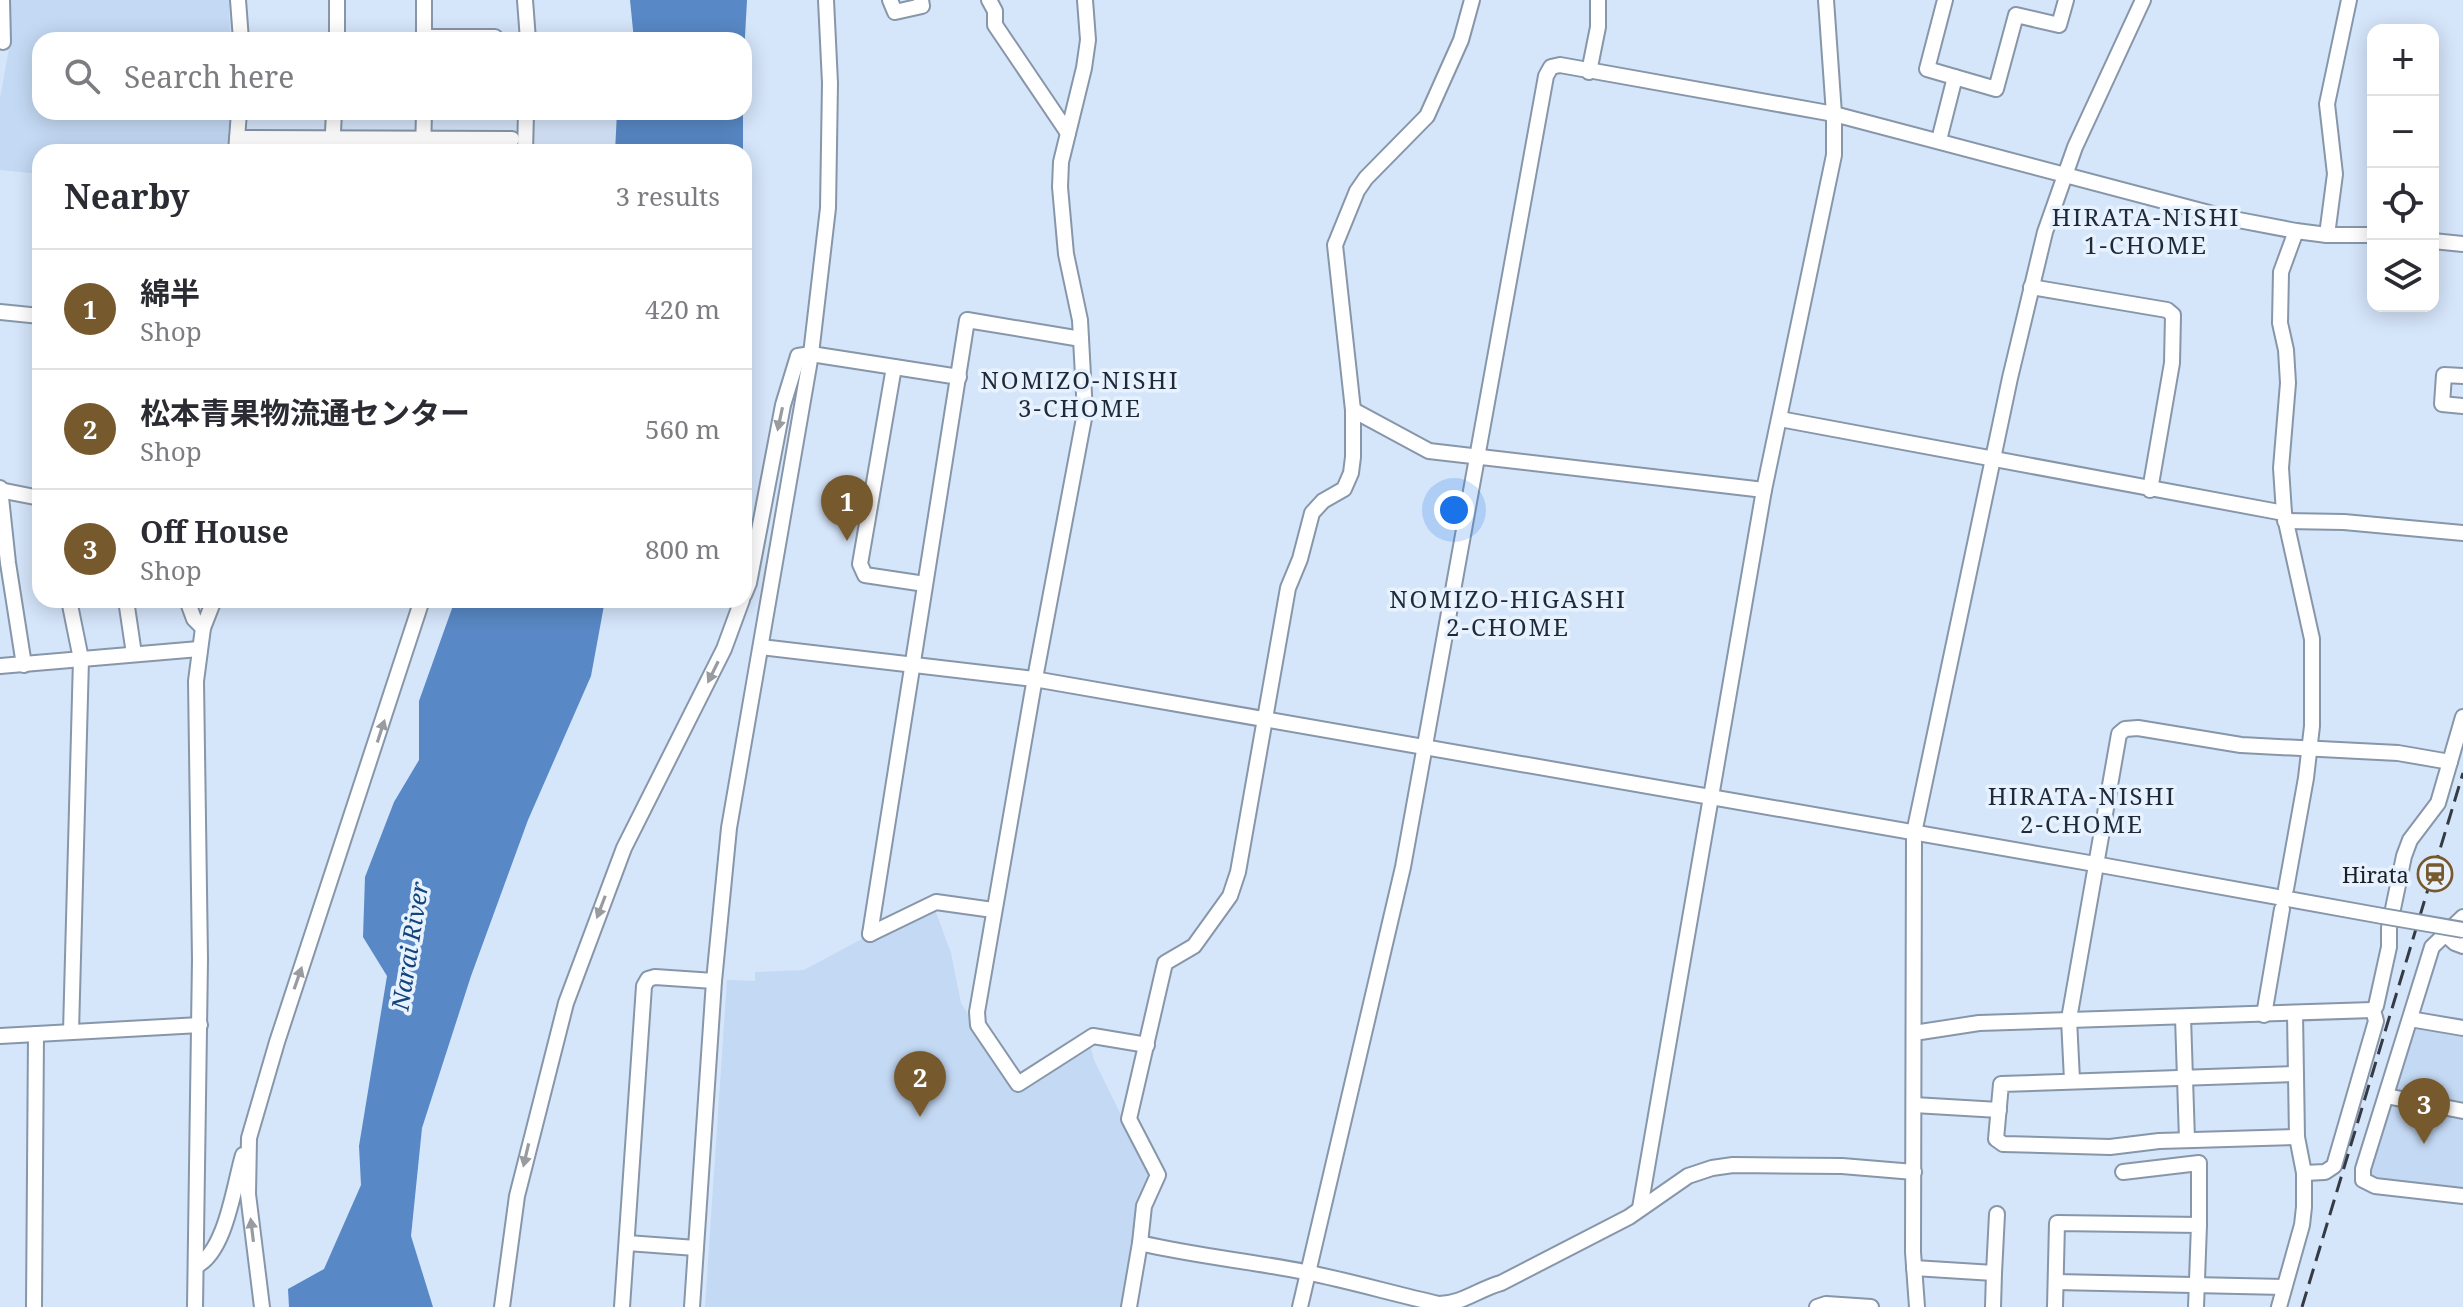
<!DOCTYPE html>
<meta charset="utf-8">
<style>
body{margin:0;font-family:"Noto Serif","Noto Sans JP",serif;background:#f2f2f3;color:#2b2b33}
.controls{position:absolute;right:24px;top:24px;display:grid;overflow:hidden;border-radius:16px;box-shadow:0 4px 20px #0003}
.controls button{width:72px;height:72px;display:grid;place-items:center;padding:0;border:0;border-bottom:2px solid #e1e1e2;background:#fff;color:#2b2b33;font:40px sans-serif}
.you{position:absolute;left:1454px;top:510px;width:28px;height:28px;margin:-20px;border:6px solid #fff;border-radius:50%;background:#1a73e8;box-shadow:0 0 0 12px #1a73e833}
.badge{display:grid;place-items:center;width:52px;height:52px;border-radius:50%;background:#77592e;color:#fff;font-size:26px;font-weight:700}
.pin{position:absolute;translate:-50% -66px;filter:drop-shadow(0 2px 4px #0008)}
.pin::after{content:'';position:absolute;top:42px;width:28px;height:24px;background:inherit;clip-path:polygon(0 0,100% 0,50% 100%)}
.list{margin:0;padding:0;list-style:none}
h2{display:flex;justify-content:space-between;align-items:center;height:104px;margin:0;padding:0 32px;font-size:34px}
h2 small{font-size:26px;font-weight:400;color:#7c7c81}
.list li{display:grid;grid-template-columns:52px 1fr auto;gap:24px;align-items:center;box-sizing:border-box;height:120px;padding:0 32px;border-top:2px solid #e1e1e2}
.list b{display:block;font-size:30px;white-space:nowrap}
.list p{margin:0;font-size:26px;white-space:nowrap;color:#7c7c81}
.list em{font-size:26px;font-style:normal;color:#7c7c81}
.icon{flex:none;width:44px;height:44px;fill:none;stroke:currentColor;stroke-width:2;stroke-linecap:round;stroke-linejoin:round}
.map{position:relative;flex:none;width:2463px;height:1307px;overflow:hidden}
.search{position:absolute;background:#fff;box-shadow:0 4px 20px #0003;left:32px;top:32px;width:720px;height:88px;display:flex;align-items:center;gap:20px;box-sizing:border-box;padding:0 28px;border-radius:24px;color:#7c7c81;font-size:30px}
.panel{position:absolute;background:#fff;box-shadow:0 4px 20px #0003;left:32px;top:144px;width:720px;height:464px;border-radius:24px}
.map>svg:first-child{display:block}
</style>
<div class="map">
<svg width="2463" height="1307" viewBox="0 0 2463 1307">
<rect width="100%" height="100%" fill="#d5e5fa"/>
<g fill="#c4d9f4">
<path d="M8,0H229L230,40H40V112H230L227,152H40V174L0,170V98L10,43Z"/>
<path d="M934,907L951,953L961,1003L1018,1091L1031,1080L1090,1044L1094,1060L1150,1174L1135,1215L1122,1307H705L727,980L755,981V972L804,970L862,939Z"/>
<path d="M2417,1027L2463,1036V1106L2397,1094L2393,1088L2411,1029Z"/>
<path d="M2391,1106L2463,1118V1192L2368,1179L2388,1108Z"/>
</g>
<g fill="#5888c5">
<path d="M630,0H747L744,55V40H634Z"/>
<path d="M617,112H743V152H615Z"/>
<path d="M455,600H605L591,676L528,820L471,976L422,1128L411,1236L433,1307H289L288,1289L324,1269L361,1185L359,1146L387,976L363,937L365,877L394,802L419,760V701Z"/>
</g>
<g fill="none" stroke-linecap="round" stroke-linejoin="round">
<g stroke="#8796a9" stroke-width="18">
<g id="minor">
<path d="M2,0L3,42"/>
<path d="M238,0L241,40"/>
<path d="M337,0V40"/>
<path d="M424,0V40"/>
<path d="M525,0L528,40"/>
<path d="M890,0L895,12L922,6L921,0"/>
<path d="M989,0L995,11V25L1068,133"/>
<path d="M1085,0L1088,40L1084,68L1061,162L1060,187L1066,254L1080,320L1085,413L1033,689L977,1012L978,1025L1018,1084L1093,1036L1147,1045"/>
<path d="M1945,0L1927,69L1996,89L2016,15L2059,25L2066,0"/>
<path d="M424,37H495V40"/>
<path d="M1589,72L1598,27V0"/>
<path d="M237,138L512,139"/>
<path d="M1939,140L1955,77"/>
<path d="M236,152L239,112"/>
<path d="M332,152L334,112"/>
<path d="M423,152L424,112"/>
<path d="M525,152L526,112"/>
<path d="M2327,235L2335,174L2327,104L2349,0"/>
<path d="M2433,241L2463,244"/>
<path d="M2031,287L2167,310L2173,315L2172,363L2150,490"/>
<path d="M0,312L40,316"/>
<path d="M894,367L860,564L865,575L925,584"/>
<path d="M2463,376L2444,375L2442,404L2463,406"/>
<path d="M1353,410L1429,451L1764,490"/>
<path d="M1780,419L2284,513"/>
<path d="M0,488L8,563L24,665"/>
<path d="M0,490L40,498"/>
<path d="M2285,521L2344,522L2463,533"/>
<path d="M744,595L749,583L783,405L798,356L811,354L959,377"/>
<path d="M69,600L81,659L71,1032"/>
<path d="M126,600L134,654"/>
<path d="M187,600L194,619L203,628"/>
<path d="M761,647L1034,679L2095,864L2382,916"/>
<path d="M0,666L199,649"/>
<path d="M2286,889L2306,778L2312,726V639L2284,513L2281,468L2288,383L2286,350L2280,323L2281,272L2296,231"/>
<path d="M2463,917L2432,947L2363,1169V1180L2375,1186L2463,1196"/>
<path d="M870,934L967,320L1081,339"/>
<path d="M870,934L936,902L993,910"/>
<path d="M2445,934L2455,943L2463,946"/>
<path d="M2264,1015L2282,909"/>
<path d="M2183,1017L2187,1140"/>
<path d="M2410,1019L2463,1028"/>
<path d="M1914,1033L1979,1023L2373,1010"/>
<path d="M0,1036L200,1025"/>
<path d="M2296,1074L2001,1084L1996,1139L2003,1144L2110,1147L2159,1141L2297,1137"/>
<path d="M2072,1080L2069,1019L2119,734L2125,729L2138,728L2241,745L2398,753L2450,762"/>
<path d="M2386,1096L2463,1111"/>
<path d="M1914,1105L1999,1110"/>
<path d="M2123,1172L2199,1163V1225"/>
<path d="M2304,1173L2325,1172L2334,1166L2376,1021L2373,1010L2376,1006L2389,947V928L2404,856L2410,840L2438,803L2463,717"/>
<path d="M1640,1208L1764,490L1834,155V114L1826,0"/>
<path d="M627,1243L696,1248"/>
<path d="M1140,1243C1195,1256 1250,1261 1305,1272C1350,1281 1394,1294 1439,1304C1462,1304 1479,1289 1501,1283L1629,1217L1688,1176L1712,1168L1733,1165L1842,1166L1914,1172"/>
<path d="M196,1266C226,1252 234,1185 243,1155"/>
<path d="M1914,1268L1994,1273L1997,1214"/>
<path d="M2056,1282L2284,1287"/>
<path d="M34,1307L36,1034"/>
<path d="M195,1307L200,959L196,681L203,628L214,600"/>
<path d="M262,1307L248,1194L249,1138L277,1042L422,600"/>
<path d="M502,1307L517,1196L566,1003L624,848L724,649L742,600"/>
<path d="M622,1307L644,986L648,979L655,977L714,981"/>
<path d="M692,1307L714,981L729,828L811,354L828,208L830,83L826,0"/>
<path d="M1129,1307L1140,1243L1144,1206L1158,1175L1129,1119L1165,963L1194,946L1230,896L1238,872L1288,588L1300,559L1312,513L1323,501L1344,489L1351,473L1353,457V410L1335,245L1357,191L1366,178L1427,116L1461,40L1472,0"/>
<path d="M1300,1307L1403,867L1546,76L1551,67L1560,65L1834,114L2228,218L2296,231L2327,235H2373"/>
<path d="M1817,1307L1826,1304L1871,1307"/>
<path d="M1917,1307L1913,1252L1914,833L2010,378L2045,232L2075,147L2143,0"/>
<path d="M1993,1307L1994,1273"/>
<path d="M2055,1307L2057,1223L2199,1225L2196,1307"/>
<path d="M2279,1307L2302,1225L2304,1207V1173L2297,1137L2295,1014"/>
</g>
</g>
<use href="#minor" stroke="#fff" stroke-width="14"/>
<path stroke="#343b45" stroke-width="3" stroke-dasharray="16 8" stroke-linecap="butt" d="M2302,1307L2463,773"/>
<g stroke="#8796a9" stroke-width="18" stroke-linecap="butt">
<path id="minor-bridge" d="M2382,916L2463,930"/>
</g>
<use href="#minor-bridge" stroke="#fff" stroke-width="14"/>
</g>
<defs><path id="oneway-solid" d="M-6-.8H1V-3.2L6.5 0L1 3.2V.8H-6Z" transform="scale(2)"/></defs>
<g fill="#989b9f">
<use href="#oneway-solid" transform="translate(780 419) rotate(102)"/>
<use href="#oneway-solid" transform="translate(713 672) rotate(116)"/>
<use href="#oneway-solid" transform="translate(381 731) rotate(-72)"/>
<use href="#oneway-solid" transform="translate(601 907) rotate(111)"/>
<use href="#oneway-solid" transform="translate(298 978) rotate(-71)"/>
<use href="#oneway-solid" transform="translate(526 1155) rotate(103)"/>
<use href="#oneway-solid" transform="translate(252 1230) rotate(-97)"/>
</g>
<defs>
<g id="station-ring" transform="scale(1.8)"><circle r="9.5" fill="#e8f2ff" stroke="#77592e" stroke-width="1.5"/><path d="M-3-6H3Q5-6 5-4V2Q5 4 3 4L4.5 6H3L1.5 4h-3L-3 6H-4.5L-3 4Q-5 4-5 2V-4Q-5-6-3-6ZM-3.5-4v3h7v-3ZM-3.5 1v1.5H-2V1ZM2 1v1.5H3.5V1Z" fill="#77592e"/></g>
</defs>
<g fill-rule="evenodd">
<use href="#station-ring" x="2435" y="874"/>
</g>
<g text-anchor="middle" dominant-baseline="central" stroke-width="7" stroke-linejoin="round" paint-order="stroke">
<g font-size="22" fill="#1b2129" stroke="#e8f2ff" text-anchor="end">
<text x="2409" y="874">Hirata</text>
</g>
<g font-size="24" letter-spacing="2" fill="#1e2a3a" stroke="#e8f2ff">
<text x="2146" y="216">HIRATA-NISHI<tspan x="2146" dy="28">1-CHOME</tspan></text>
<text x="1080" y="379">NOMIZO-NISHI<tspan x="1080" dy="28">3-CHOME</tspan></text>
<text x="1508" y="598">NOMIZO-HIGASHI<tspan x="1508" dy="28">2-CHOME</tspan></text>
<text x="2082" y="795">HIRATA-NISHI<tspan x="2082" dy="28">2-CHOME</tspan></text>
</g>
<g font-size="24" font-style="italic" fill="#11447c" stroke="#e8f2ff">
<text transform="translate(409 946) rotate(-81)">Narai River</text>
</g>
</g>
</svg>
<div class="controls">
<button>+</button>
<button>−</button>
<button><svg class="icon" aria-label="locate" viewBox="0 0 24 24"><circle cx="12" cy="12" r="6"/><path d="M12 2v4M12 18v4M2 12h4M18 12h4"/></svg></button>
<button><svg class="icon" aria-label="layers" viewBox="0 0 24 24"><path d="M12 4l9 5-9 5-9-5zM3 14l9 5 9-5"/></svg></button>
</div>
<div class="you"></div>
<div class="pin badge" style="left:847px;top:541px">1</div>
<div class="pin badge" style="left:920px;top:1117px">2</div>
<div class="pin badge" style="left:2424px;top:1144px">3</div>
<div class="search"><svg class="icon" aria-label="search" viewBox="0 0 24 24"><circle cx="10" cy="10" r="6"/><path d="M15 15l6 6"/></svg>Search here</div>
<section class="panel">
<h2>Nearby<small>3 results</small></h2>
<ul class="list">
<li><span class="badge">1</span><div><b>綿半</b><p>Shop</p></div><em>420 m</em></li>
<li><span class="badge">2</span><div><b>松本青果物流通センター</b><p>Shop</p></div><em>560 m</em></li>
<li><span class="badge">3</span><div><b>Off House</b><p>Shop</p></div><em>800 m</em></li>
</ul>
</section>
</div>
